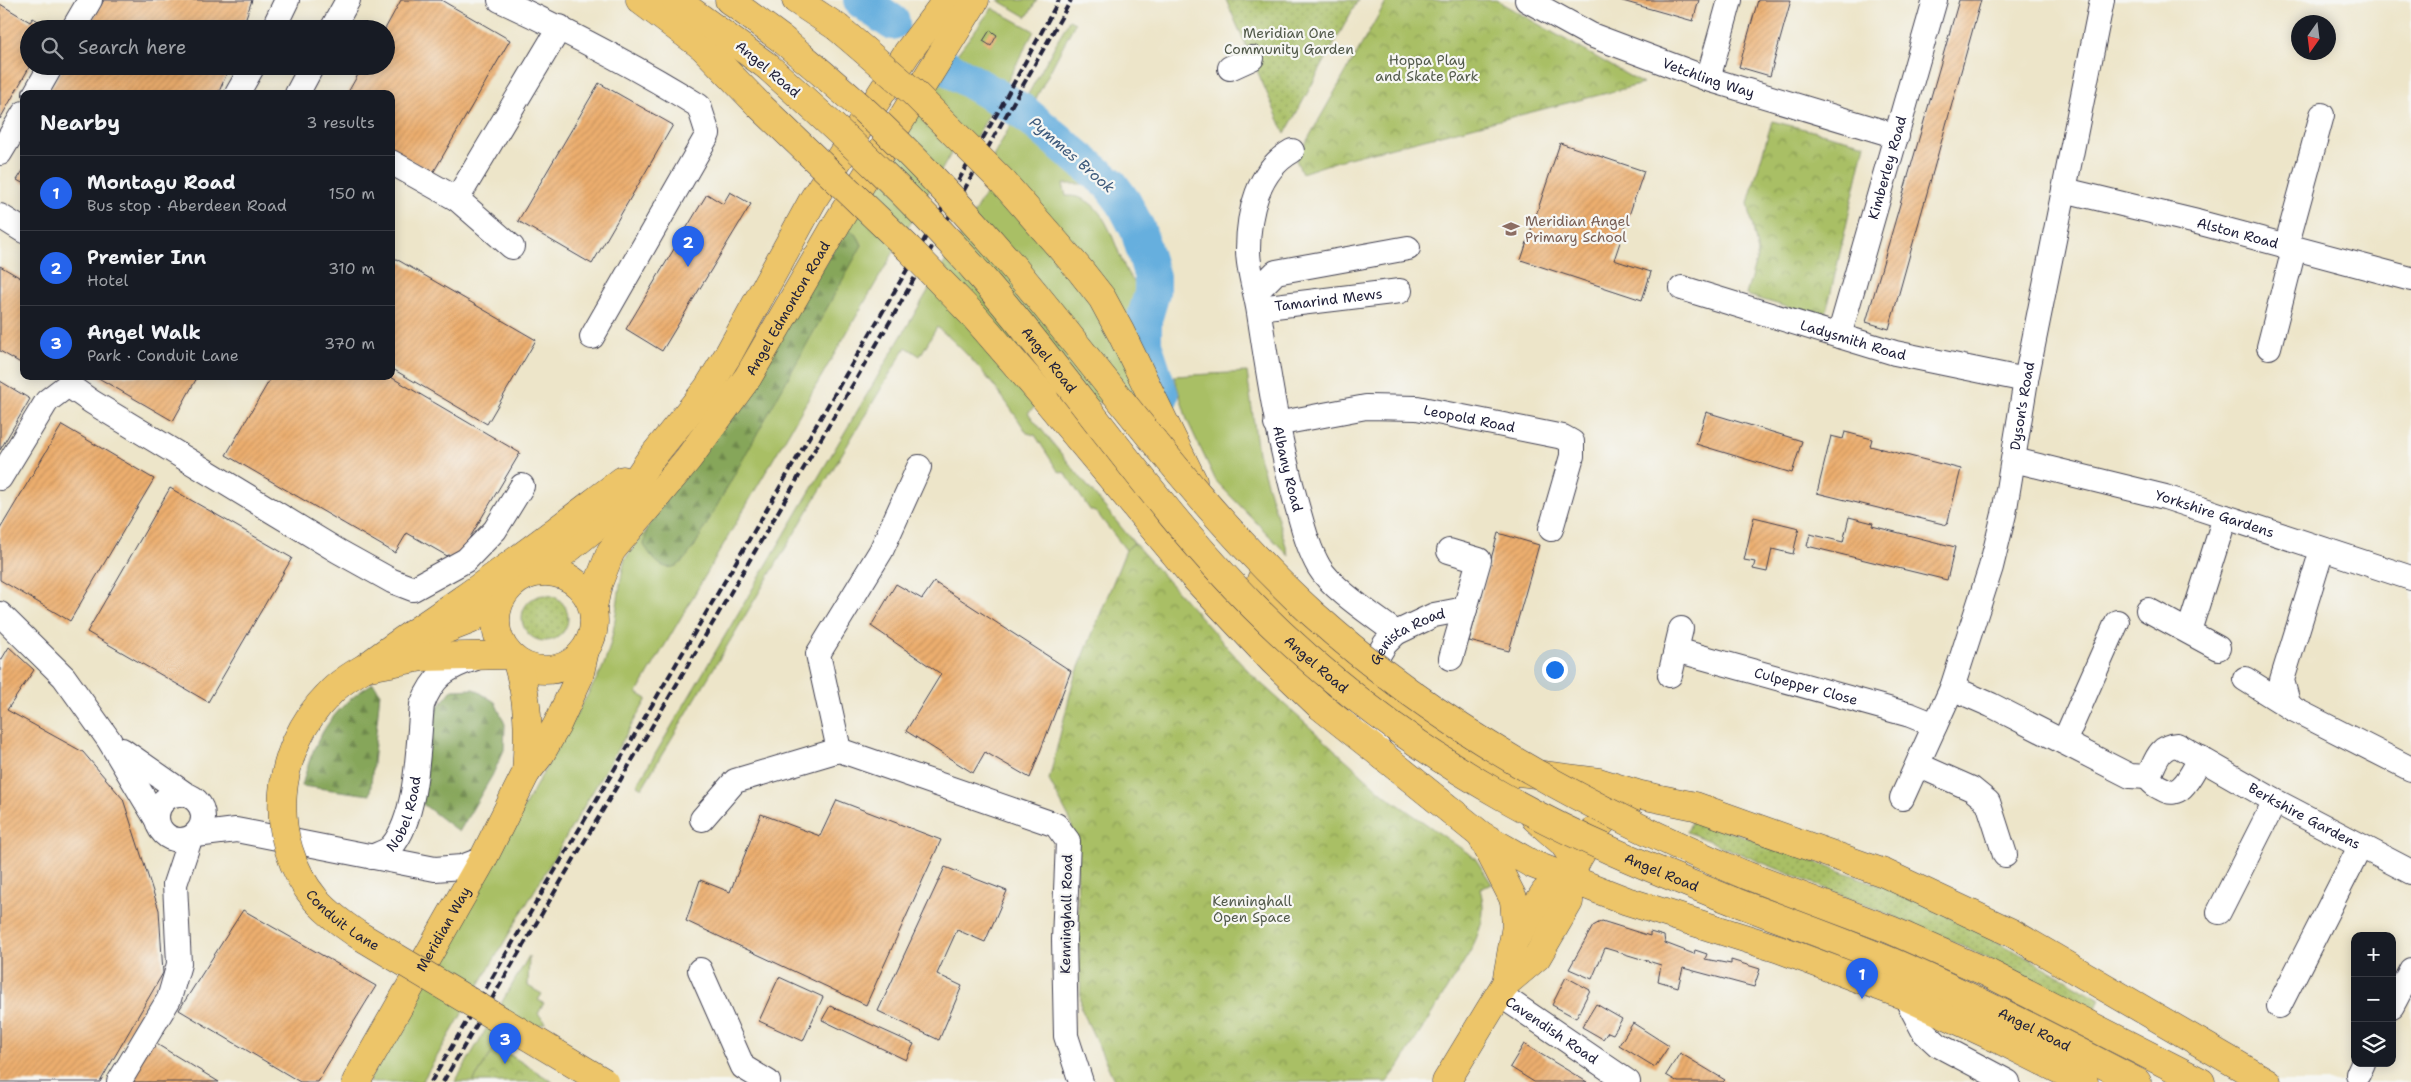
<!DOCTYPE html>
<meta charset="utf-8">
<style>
body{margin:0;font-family:"Shantell Sans",sans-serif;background:#20242c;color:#f1f3f6}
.controls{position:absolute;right:15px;bottom:15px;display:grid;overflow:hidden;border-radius:10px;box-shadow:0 2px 12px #0003}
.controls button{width:45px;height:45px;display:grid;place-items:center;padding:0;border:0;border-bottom:1px solid #363941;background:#171b24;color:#f1f3f6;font:25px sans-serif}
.compass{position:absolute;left:2291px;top:15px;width:45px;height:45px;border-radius:50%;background:#171b24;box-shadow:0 2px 12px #0003;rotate:194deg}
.you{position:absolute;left:1554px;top:669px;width:18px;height:18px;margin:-12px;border:4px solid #fff;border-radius:50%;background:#1a73e8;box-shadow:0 0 0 8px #1a73e833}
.badge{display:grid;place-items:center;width:32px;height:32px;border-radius:50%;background:#2563eb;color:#fff;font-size:16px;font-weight:700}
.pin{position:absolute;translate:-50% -41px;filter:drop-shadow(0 1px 2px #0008)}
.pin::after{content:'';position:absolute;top:26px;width:18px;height:15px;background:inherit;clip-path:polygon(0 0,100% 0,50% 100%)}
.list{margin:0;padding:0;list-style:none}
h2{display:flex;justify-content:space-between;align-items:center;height:65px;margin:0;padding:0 20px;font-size:21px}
h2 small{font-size:16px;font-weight:400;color:#9ea1a6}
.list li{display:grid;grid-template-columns:32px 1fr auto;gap:15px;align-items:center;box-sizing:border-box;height:75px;padding:0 20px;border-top:1px solid #363941}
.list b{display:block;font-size:19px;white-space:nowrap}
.list p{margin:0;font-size:16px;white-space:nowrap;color:#9ea1a6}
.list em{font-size:16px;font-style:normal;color:#9ea1a6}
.icon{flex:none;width:28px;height:28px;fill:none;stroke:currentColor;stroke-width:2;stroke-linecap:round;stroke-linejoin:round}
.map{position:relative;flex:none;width:2411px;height:1082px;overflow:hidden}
.search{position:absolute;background:#171b24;box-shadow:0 2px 12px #0003;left:20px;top:20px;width:375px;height:55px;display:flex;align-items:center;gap:12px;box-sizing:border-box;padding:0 18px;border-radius:28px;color:#9ea1a6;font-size:19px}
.panel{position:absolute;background:#171b24;box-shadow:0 2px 12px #0003;left:20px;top:90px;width:375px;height:290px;border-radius:10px}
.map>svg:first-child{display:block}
</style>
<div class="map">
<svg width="2411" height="1082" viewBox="0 0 2411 1082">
<defs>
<pattern id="forest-firs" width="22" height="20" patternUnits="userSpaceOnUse" patternTransform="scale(1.25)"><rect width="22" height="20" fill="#86a65a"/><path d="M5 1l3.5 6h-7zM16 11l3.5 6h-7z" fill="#6d874c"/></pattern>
<pattern id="park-crowns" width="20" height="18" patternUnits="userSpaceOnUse" patternTransform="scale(1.25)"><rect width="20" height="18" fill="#a9bf65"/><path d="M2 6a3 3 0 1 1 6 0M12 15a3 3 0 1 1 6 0" fill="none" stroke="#899b54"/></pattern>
<pattern id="garden-dots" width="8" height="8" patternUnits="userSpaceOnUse" patternTransform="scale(1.25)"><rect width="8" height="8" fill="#a9bf65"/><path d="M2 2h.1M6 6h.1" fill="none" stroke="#899b54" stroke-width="1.8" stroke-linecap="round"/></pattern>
<pattern id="building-hatch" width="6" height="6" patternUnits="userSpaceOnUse" patternTransform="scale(1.25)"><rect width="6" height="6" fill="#ecae6e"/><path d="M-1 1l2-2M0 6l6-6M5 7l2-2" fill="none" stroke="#ca9560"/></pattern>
</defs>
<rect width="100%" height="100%" fill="#f6f6f2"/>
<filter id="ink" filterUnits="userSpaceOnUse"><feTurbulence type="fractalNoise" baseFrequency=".02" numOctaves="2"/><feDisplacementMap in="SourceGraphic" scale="10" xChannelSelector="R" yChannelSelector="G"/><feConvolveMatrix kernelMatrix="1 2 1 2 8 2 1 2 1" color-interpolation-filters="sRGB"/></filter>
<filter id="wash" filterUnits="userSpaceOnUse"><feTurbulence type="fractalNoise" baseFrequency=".0096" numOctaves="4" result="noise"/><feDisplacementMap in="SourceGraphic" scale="20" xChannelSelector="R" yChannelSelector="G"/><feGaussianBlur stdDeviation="1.12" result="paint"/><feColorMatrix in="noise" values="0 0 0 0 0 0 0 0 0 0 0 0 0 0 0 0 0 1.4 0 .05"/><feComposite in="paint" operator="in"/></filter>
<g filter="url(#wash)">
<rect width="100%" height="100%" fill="#ede5c9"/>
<g fill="#a9bf65" stroke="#667050">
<path d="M998,0H1037L1027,17Z"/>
<path d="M992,8L1034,31L1005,86L954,58Z"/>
<path d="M1069,20L1075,23L1033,104L1026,98Z"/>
<path d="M938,78L992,109L967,154L955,147L637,693L647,699L422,1082H368L601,671C617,637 616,596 625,559L862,245L858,237L848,228Z"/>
<path d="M1013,121L1098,190L1085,184H1063L1066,196C1105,194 1113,244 1127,272C1130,277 1134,282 1138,287L1127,338L1145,415L1054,390L1028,413L1134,543L1126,550L1097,513L1090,510L1065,473L1058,471L1035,435L1027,433C1002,394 973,356 937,327L920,356L906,347L642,788L637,785L998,172L988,166Z"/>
<path d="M1247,372L1258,453L1289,556L1216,481L1187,420L1174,376Z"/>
<path d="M529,956L528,986L542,994L538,1000L544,1003L538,1014L546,1022L496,1046L473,1082H455Z"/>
</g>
<g fill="url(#forest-firs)" stroke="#54644a">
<path d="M848,228L858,237L862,245L694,547C690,552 684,561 678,565C662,574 651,556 644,545L647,528Z"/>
<path d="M373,683L380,692L370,795L302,786C314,738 331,709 373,683Z"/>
<path d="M474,689L495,702L505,724L504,750L492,776L459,832L420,802L425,755L437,708L452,690Z"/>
</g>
<g fill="url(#park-crowns)" stroke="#667050">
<path d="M1387,0H1496L1643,84L1341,160L1302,173L1296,160Z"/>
<path d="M1772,121L1865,144L1825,318L1746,295L1758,253L1748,203Z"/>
<path d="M1134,543L1254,677L1386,796L1475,858L1492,884L1480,889C1487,914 1481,929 1470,952L1398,1068L1387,1082H1115L1081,1008L1077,870L1071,822L1049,780L1073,682L1126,550Z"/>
<path d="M496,1046L553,1082H473Z"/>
</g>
<g fill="url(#garden-dots)" stroke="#667050">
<path d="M1226,0H1358L1285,134Z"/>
<circle cx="545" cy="618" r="23"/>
<path d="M1693,818L1908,895L2032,960L2100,999L2095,1011L1944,937L1687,832Z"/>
</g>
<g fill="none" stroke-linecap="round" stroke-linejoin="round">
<g stroke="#66afde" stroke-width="36">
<path d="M861,0L892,22"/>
<path d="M948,68L1023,112L1110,184L1124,203L1138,230L1152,277V293L1144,320V344L1161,396"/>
</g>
</g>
<g id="blocks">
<g fill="url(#building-hatch)">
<path d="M104,0H252L242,29H87Z"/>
<path d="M401,0H441L510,40L433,173L391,149V94H347L363,66H386L385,29Z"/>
<path d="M1619,0H1699L1693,21Z"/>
<path d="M1758,0H1791L1770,76L1739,67Z"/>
<path d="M1959,0H1981L1889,329L1866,322Z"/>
<path d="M0,4L30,22L33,18L52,29H29L30,66L0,119Z"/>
<path d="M990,30L997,35L991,46L983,41Z"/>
<path d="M64,66H230L218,94H48Z"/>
<path d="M599,83L673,125L592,264L518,221Z"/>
<path d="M1560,143L1644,171L1614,260L1651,272L1642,300L1521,260Z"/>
<path d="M24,169V184L17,180Z"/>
<path d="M730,192L751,204L662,351L626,329L707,194L723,204Z"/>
<path d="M391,256L536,340L487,424L391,368Z"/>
<path d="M0,266L24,280V365L0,351Z"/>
<path d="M95,376H198L173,421Z"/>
<path d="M272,376H389L520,453L456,561L407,533L395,553L226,455Z"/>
<path d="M0,381L30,399L0,450Z"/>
<path d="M1706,412L1802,441L1792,473L1696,444Z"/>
<path d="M62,425L154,479L70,621L0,580V529Z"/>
<path d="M1845,432L1872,439L1870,446L1961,469L1947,525L1817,493L1831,436L1843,439Z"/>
<path d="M170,488L292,558L208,702L87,632Z"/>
<path d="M1754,517L1799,528L1793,554L1772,549L1767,572L1753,569L1755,562L1744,560Z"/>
<path d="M1849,517L1873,523L1872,526L1955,547L1947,580L1807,546L1810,534L1843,542Z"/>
<path d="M1498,533L1539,545L1509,651L1469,641Z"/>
<path d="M934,582L1071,671L1030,778L985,752L973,773L906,731L941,674L871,626L896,584L922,599Z"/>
<path d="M9,647L34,670L7,710L83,752L123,799L159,910L163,973L100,1082H0V662Z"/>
<path d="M837,800L941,840L866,1005L686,921L700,880L730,892L761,814L820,836Z"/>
<path d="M945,867L1007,891L985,942L957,930L937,974L962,986L939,1040L878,1011Z"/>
<path d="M243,910L376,986L317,1082H300L179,1010Z"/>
<path d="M1602,921L1650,936V932L1664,936L1665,943L1694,954L1695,950L1707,954L1705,959L1731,964V960L1760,969L1754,987L1683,968L1678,987L1658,981L1661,965L1605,948L1592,979L1569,969L1593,926Z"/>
<path d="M779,977L823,997L803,1041L759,1021Z"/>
<path d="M1566,977L1590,990L1576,1018L1552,1005Z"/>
<path d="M1596,1004L1622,1019L1613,1034L1608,1032L1603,1039L1582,1027Z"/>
<path d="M830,1006L914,1044L906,1060L822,1020Z"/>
<path d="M1633,1023L1669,1046L1655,1067L1619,1045Z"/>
<path d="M150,1040L219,1082H126Z"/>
<path d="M1524,1044L1587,1082H1534L1510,1067Z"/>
<path d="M1680,1053L1725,1080L1723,1082H1678L1666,1075Z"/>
</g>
</g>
</g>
<g filter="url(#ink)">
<use href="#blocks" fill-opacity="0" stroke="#403f50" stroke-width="1"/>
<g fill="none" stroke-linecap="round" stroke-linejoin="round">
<g stroke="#403f50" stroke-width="26">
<g id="minor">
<path d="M500,0C569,32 635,66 699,106L708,134L592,337"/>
<path id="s1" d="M1527,0L1591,35L1708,79L1897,136"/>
<path d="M73,29L90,0"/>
<path d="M273,29L287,0"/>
<path d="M332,29L348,0"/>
<path d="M1230,68L1252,58"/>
<path d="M1708,79L1730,0"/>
<path d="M35,94L51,66"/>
<path d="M237,94L253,66"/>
<path d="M297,94L312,66"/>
<path id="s2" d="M1292,151C1258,170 1248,213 1248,250C1248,271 1256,292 1259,313C1269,379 1279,443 1297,506C1303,527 1308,548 1319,567C1332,589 1374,616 1396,633"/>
<path d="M0,153L24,113"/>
<path d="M391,162L457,199L560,27"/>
<path id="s3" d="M2064,190L2197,222L2411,279"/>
<path d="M457,199L512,247"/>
<path d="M0,216L24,231"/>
<path d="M2286,247L2322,115"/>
<path id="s4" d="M1682,288L1895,353L2026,380"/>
<path d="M1256,292L1276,272L1408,248"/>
<path id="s5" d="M1259,308L1400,291"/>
<path id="s6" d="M1839,336L1935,0"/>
<path d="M2269,347L2294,249"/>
<path d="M68,385L92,402L338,551L392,581L413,589L466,560L495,530L522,486"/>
<path id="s7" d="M1276,424L1366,407L1417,408L1563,437L1572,442V456L1551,529"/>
<path id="s8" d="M2014,460L2165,497L2411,578"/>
<path d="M0,478L47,401L68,385L71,376"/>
<path d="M1449,551L1479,560L1451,658"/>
<path d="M2148,610L2218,648"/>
<path d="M0,614L64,677L109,740L157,820"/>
<path d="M2189,631L2225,517"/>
<path id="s9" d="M1676,650L1910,715L1935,725"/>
<path d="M1670,675L1681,629"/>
<path d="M2245,679L2293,709L2411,769"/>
<path d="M1952,688L1991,705L2130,776L2148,777"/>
<path d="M2293,709L2288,703L2282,680L2322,550"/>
<path d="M2064,742L2117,622"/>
<path d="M122,750L185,794"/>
<path d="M839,750L818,654L881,551L919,467"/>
<path id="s10" d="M1381,753L1362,718L1358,699L1362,682L1385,644L1396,633L1434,615L1465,609"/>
<path d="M1918,765L1972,789L1988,802L2005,855"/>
<path id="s11" d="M2148,777C2156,762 2158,746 2177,745L2275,801L2411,872"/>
<path d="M2148,777C2151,783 2157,786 2163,789C2182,801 2192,771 2201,758"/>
<circle cx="180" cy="817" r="23"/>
<path id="s12" d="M1902,798L1952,688L1991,567L2004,514L2026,380L2102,0"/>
<path d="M702,819L735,781L839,750L1056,825L1068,841L1064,940L1066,1036L1081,1082"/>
<path d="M196,835L236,830L435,869L462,867L483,859"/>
<path id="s13" d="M372,857C378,854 388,851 392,846C418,816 418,743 422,705C433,676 447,667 476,658"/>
<path d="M2219,912L2275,801"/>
<path d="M700,970L743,1067L768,1082"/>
<path id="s14" d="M1499,994L1628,1082"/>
<path d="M1905,996L1924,1032L1938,1045L2008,1082"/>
<path d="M2279,1006L2360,847"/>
<path d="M2392,1006L2411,970"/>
<path d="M2358,1074L2363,1063"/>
<path d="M119,1082L169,999L179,964L175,884L190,839"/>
</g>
</g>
<g stroke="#403f50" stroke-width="29">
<g id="major">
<path d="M1003,182L1080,270L1102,298L1121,333L1193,481"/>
<circle cx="545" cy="621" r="49"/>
<path d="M529,574L562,554L603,521L624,498L649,461L707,389L728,355L814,198L907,53L947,0"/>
<path d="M1261,580L1309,631L1362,682L1407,719L1486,768L1503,786"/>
<path id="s15" d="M593,607L598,584L611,551L688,459L748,377L839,220L975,0"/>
<path d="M424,638L470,620L504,591"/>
<path d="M517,662C529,702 529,732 526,773"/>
<path d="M366,667C397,643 430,622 463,599C517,561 570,520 623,480"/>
<path d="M369,667L422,657L509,655"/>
<path d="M1383,756L1481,835L1532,864L1627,901L1779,949L1905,996L1996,1038L2084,1082"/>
<path d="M1514,941L1545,892L1570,878"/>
<path d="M1506,983L1537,957L1569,902L1570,878L1576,862L1563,843L1535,818"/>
<path id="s16" d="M356,1082L483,859L526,773L540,755L557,725L579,677L585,650"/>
<path d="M1446,1082L1506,983L1516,926L1514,900L1481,835"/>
</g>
</g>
<g stroke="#403f50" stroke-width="29">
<g id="highway">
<path d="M640,0L703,47L758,104"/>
<path d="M676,0L767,66"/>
<path d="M729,0L783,40"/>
<path d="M796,0L837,27"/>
<path d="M1044,397L1194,577L1273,661L1320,706L1383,756"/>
<path d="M1486,768L1599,782L1641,795L1695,806L1884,873L2012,933L2267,1082"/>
<path d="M1576,862C1590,838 1602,814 1629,801"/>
<path d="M1743,874L1891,930L1988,973L2201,1082"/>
<path id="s17" d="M1733,901C1786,921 1839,940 1892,962C1976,998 2056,1040 2137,1082"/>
</g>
</g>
<use href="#minor" stroke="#fff" stroke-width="24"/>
<use href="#major" stroke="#edc569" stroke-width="28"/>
<use href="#highway" stroke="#edc569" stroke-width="28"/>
<g stroke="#22223b" stroke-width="4" stroke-dasharray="8 4" stroke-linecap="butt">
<path d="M431,1082L882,313L998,112L1059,0"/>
<path d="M443,1082L892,318L1071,0"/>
</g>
<g stroke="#403f50" stroke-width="29" stroke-linecap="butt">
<g id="major-bridge">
<path d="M837,27L913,92L1003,182"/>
<path id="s18" d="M366,667C352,675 339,683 329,694C274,749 265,839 316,900C328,913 342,924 357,934L604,1082"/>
</g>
</g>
<g stroke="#403f50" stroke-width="29" stroke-linecap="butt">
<g id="highway-bridge">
<path d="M783,40C811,64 839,87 866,112C917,159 964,210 1009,262C1109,381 1198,509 1313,614C1438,727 1588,809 1743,874"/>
<path id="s19" d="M767,66C845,136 921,206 989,286C1079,391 1156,508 1254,607C1327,680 1412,745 1502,796C1576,838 1654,870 1733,901"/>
<path d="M758,104L909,249L974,316L1044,397"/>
</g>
</g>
<use href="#major-bridge" stroke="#edc569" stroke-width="28"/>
<use href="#highway-bridge" stroke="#edc569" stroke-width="28"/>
</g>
</g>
<defs>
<g id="school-bare" transform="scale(1.35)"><path d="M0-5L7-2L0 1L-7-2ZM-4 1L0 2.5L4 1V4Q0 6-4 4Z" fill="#8d6e63" stroke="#f6f6f2" stroke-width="2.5" paint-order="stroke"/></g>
</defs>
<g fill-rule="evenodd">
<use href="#school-bare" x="1511" y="229"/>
</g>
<g text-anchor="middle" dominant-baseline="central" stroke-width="4.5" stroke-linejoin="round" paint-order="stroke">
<g font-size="14" fill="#51594a" stroke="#f6f6f2">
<text x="1289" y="33">Meridian One<tspan x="1289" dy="16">Community Garden</tspan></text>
<text x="1427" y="60">Hoppa Play<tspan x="1427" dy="16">and Skate Park</tspan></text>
<text x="1252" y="901">Kenninghall<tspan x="1252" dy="16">Open Space</tspan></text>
</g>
<g font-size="14" fill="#22223b" stroke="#f6f6f2">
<text transform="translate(768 69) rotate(40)">Angel Road</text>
<text stroke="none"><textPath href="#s1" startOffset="198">Vetchling Way</textPath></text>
<text stroke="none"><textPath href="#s6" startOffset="175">Kimberley Road</textPath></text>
<text stroke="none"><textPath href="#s3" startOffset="179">Alston Road</textPath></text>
<text stroke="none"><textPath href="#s5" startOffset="70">Tamarind Mews</textPath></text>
<text stroke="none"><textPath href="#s15" startOffset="360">Angel Edmonton Road</textPath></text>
<text stroke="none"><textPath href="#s4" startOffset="179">Ladysmith Road</textPath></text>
<text stroke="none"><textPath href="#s19" startOffset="408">Angel Road</textPath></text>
<text stroke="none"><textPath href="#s12" startOffset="412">Dyson's Road</textPath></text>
<text stroke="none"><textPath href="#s7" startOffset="196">Leopold Road</textPath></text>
<text stroke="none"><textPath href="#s2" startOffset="336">Albany Road</textPath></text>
<text stroke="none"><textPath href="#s8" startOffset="208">Yorkshire Gardens</textPath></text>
<text stroke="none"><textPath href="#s10" startOffset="144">Genista Road</textPath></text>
<text stroke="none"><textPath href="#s19" startOffset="814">Angel Road</textPath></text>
<text stroke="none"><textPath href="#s9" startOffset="135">Culpepper Close</textPath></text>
<text stroke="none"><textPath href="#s13" startOffset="58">Nobel Road</textPath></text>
<text stroke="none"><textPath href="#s11" startOffset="192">Berkshire Gardens</textPath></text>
<text stroke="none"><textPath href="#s19" startOffset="1219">Angel Road</textPath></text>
<text transform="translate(1066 914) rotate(-89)">Kenninghall Road</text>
<text stroke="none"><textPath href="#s18" startOffset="306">Conduit Lane</textPath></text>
<text stroke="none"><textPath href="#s16" startOffset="176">Meridian Way</textPath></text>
<text stroke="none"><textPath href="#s17" startOffset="328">Angel Road</textPath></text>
<text stroke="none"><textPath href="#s14" startOffset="64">Cavendish Road</textPath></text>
</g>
<g font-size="14" fill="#785e54" stroke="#f6f6f2" text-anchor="start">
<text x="1525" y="221">Meridian Angel<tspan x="1525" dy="16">Primary School</tspan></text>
</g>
<g font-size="15" font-style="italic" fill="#3d5a7c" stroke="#f6f6f2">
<text transform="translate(1072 155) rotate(41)">Pymmes Brook</text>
</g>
</g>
</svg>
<div class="controls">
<button>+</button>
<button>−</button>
<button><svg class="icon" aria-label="layers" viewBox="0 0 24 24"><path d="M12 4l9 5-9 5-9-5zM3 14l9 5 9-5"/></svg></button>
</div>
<svg class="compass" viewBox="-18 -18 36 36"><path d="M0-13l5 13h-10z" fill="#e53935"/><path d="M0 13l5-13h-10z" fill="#9ea1a6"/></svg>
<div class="you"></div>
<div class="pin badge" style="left:1862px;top:999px">1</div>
<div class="pin badge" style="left:688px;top:267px">2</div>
<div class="pin badge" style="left:505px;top:1064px">3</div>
<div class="search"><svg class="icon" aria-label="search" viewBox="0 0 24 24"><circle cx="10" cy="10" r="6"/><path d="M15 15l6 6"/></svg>Search here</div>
<section class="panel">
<h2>Nearby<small>3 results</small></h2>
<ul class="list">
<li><span class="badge">1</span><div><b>Montagu Road</b><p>Bus stop · Aberdeen Road</p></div><em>150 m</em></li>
<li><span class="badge">2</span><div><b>Premier Inn</b><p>Hotel</p></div><em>310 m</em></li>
<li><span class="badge">3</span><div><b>Angel Walk</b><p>Park · Conduit Lane</p></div><em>370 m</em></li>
</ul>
</section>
</div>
